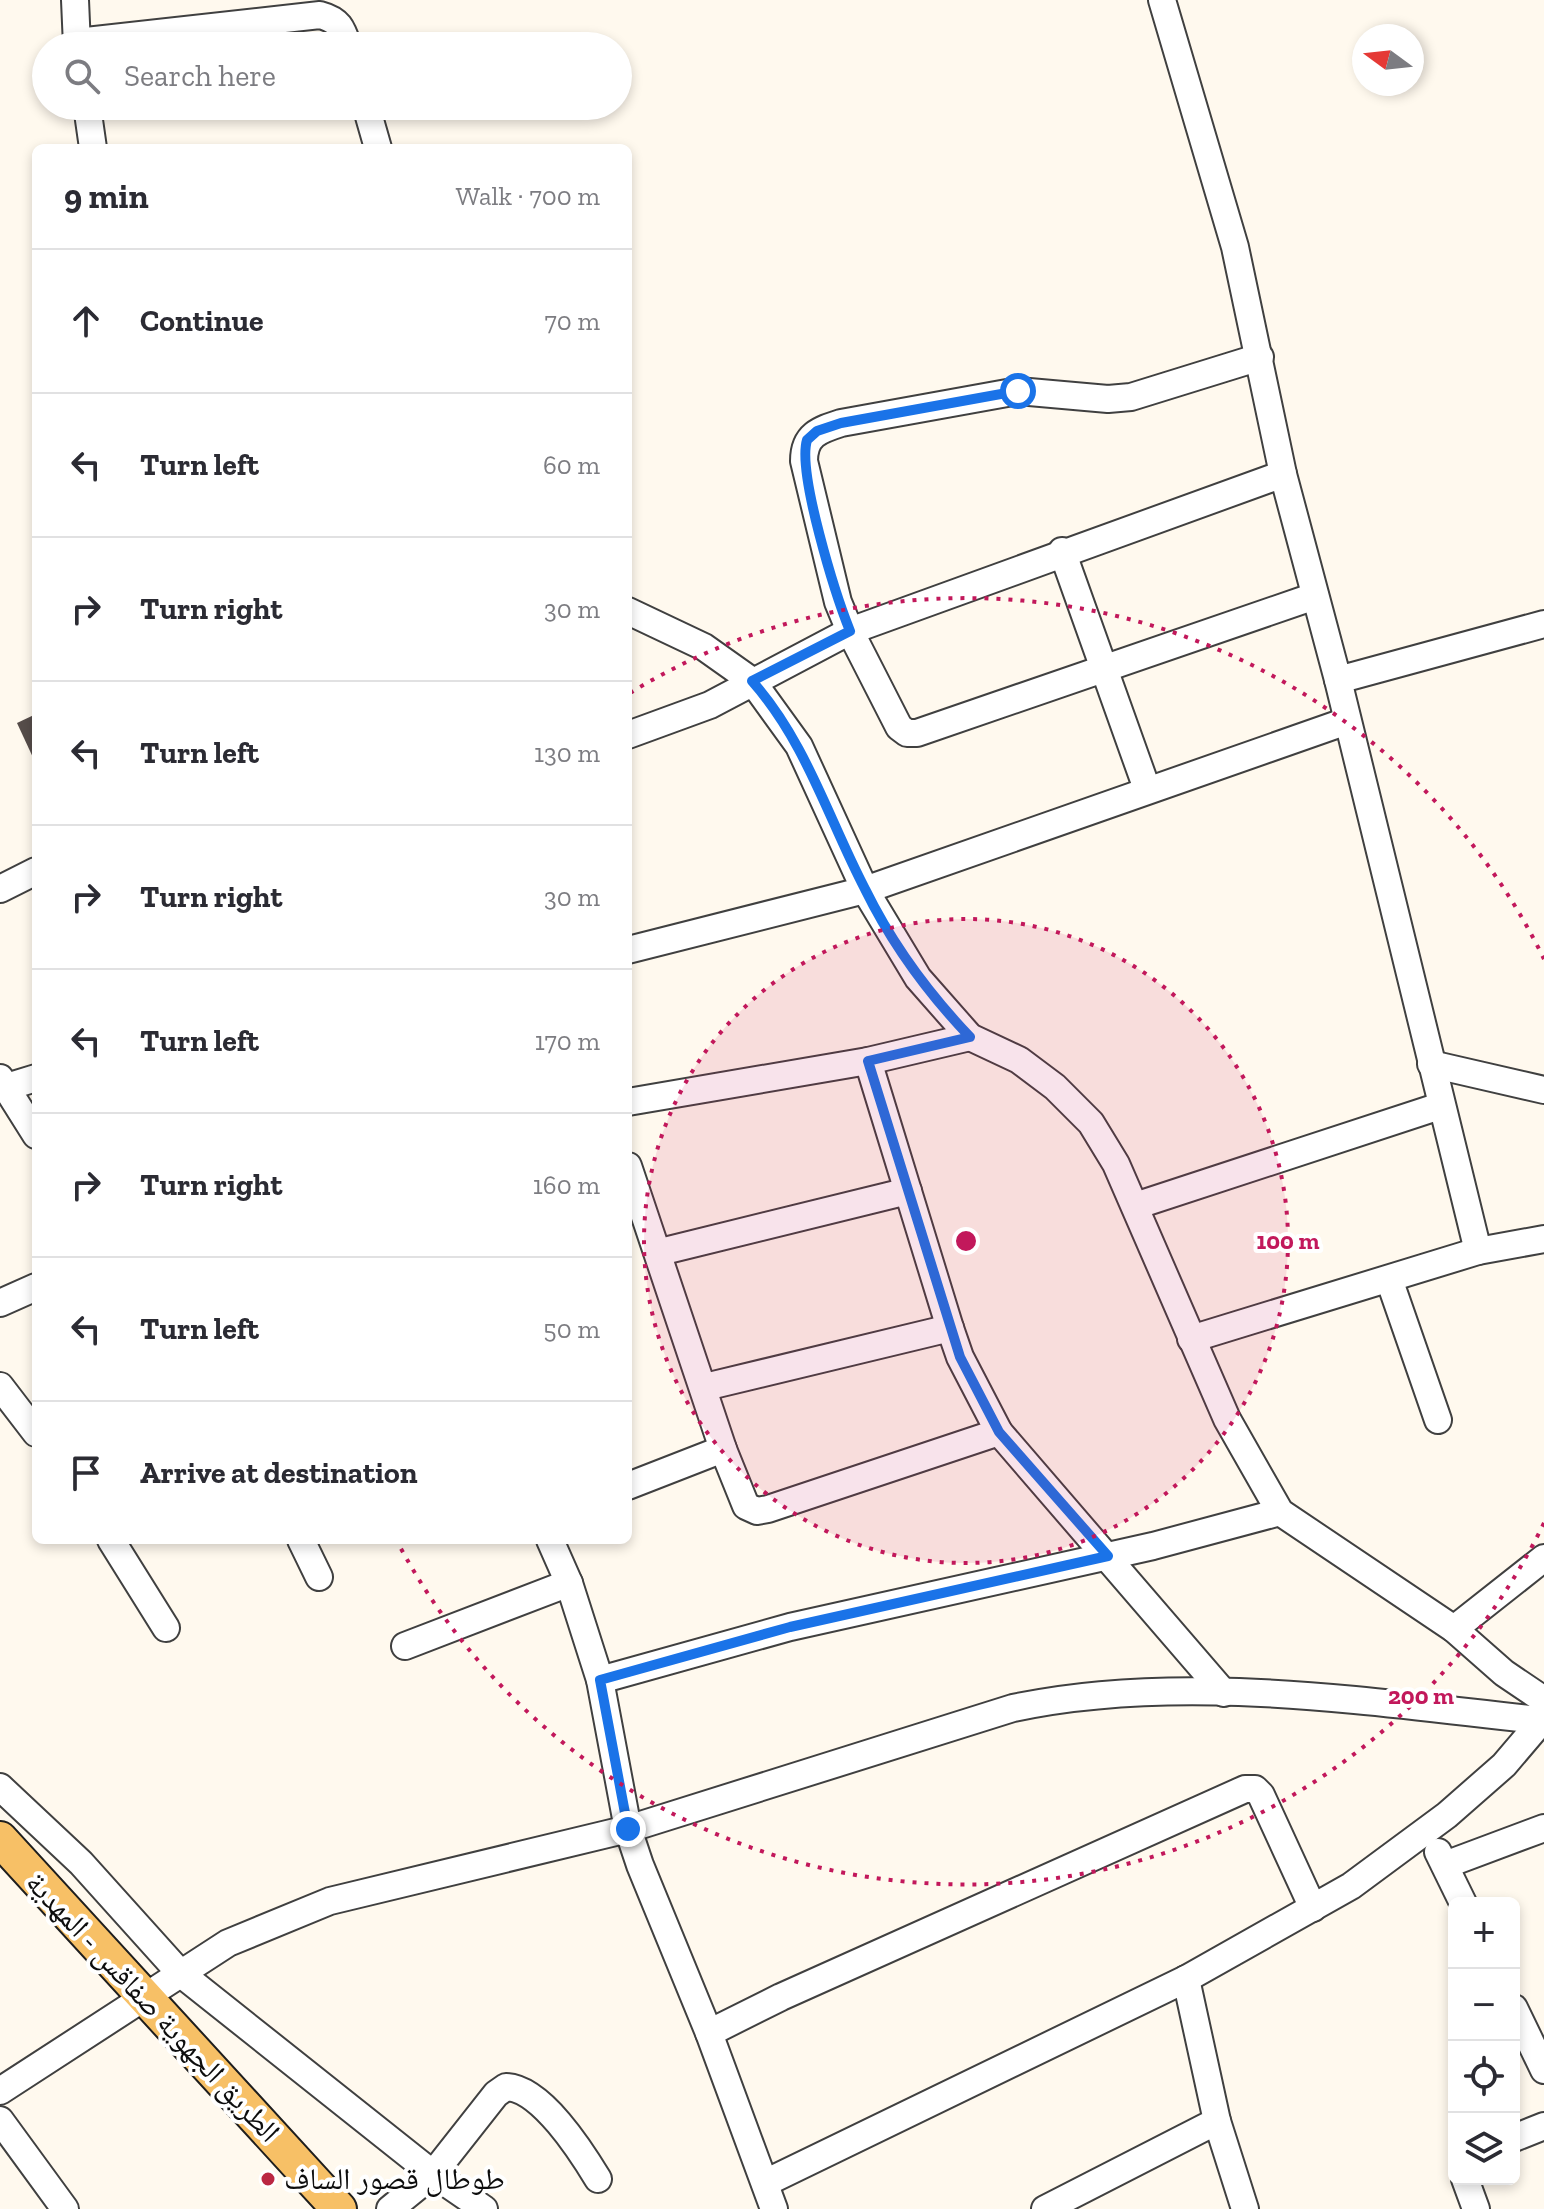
<!DOCTYPE html>
<meta charset="utf-8">
<style>
body{margin:0;font-family:"Zilla Slab","Noto Naskh Arabic",serif;background:#f7f7f7;color:#2b2b33}
.controls{position:absolute;right:24px;bottom:24px;display:grid;overflow:hidden;border-radius:12px;box-shadow:0 4px 12px #0003}
.controls button{width:72px;height:72px;display:grid;place-items:center;padding:0;border:0;border-bottom:2px solid #e1e1e2;background:#fff;color:#2b2b33;font:40px sans-serif}
.compass{position:absolute;left:1352px;top:24px;width:72px;height:72px;border-radius:50%;background:#fff;box-shadow:0 4px 12px #0003;rotate:285deg}
.stop{position:absolute;width:24px;height:24px;margin:-18px;border:6px solid #1a73e8;border-radius:50%;background:#fff}
.stop.end{background:#1a73e8;border-color:#fff;box-shadow:0 2px 8px #0008}
.list{margin:0;padding:0;list-style:none}
h2{display:flex;justify-content:space-between;align-items:center;height:104px;margin:0;padding:0 32px;font-size:34px}
h2 small{font-size:26px;font-weight:400;color:#7c7c81}
.list li{display:grid;grid-template-columns:52px 1fr auto;gap:24px;align-items:center;box-sizing:border-box;height:144px;padding:0 32px;border-top:2px solid #e1e1e2}
.list b{display:block;font-size:30px;white-space:nowrap}
.list em{font-size:26px;font-style:normal;color:#7c7c81}
.icon{flex:none;width:44px;height:44px;fill:none;stroke:currentColor;stroke-width:2;stroke-linecap:round;stroke-linejoin:round}
.map{position:relative;flex:none;width:1544px;height:2209px;overflow:hidden}
.search{position:absolute;background:#fff;box-shadow:0 4px 12px #0003;left:32px;top:32px;width:600px;height:88px;display:flex;align-items:center;gap:20px;box-sizing:border-box;padding:0 28px;border-radius:44px;color:#7c7c81;font-size:30px}
.panel{position:absolute;background:#fff;box-shadow:0 4px 12px #0003;left:32px;top:144px;width:600px;height:1400px;border-radius:12px}
.map>svg:first-child{display:block}
</style>
<div class="map">
<svg width="1544" height="2209" viewBox="0 0 1544 2209">
<rect width="100%" height="100%" fill="#fff9ee"/>
<path fill="#564d4a" d="M36,714V764L17,723Z"/>
<g fill="none" stroke-linecap="round" stroke-linejoin="round">
<g stroke="#404040" stroke-width="30">
<g id="minor">
<path d="M75,0L77,46"/>
<path d="M1162,0L1235,247L1283,474L1338,680L1544,624"/>
<path d="M77,42L320,15C339,20 342,28 348,46"/>
<path d="M87,106L93,148"/>
<path d="M366,106L378,148"/>
<path d="M1260,357L1131,397L1108,399L1018,391L841,423C819,430 804,435 804,461L838,602L850,631L1283,474"/>
<path d="M1062,551L1147,789"/>
<path d="M628,611L704,647L752,681L799,746L865,890L918,978L970,1037L1019,1060L1055,1087L1091,1123L1116,1164L1227,1419L1280,1512L1454,1629L1504,1673L1544,1700"/>
<path d="M1338,680L1478,1251"/>
<path d="M628,735L710,705L850,631L899,727L907,733H917L1315,596"/>
<path d="M0,889L36,871"/>
<path d="M628,950L865,890L1347,721"/>
<path d="M868,1061L950,1328L960,1357L999,1432L1224,1693"/>
<path d="M1431,1064L1544,1090"/>
<path d="M0,1078L36,1135"/>
<path d="M0,1089L36,1078"/>
<path d="M628,1102L868,1061L970,1037"/>
<path d="M628,1166L723,1449L746,1506L757,1511L768,1509L999,1432"/>
<path d="M1135,1206L1440,1106"/>
<path d="M660,1252L908,1191"/>
<path d="M1389,1279L1438,1420"/>
<path d="M0,1303L36,1287"/>
<path d="M1191,1339L1478,1251L1544,1239"/>
<path d="M0,1386L36,1433"/>
<path d="M705,1387L950,1328"/>
<path d="M628,1486L723,1449"/>
<path d="M111,1540L166,1628"/>
<path d="M301,1540L319,1577"/>
<path d="M550,1540L569,1583L600,1680L628,1829L640,1865L709,2033L774,2209"/>
<path d="M1454,1629L1544,1558"/>
<path d="M405,1646L569,1583"/>
<path d="M600,1680L790,1627L1153,1546L1280,1512"/>
<path d="M0,1787L81,1863L180,1973L433,2174L484,2209"/>
<path d="M1438,1852L1463,1903"/>
<path d="M1445,1865L1544,1828"/>
<path d="M1514,2008L1544,2070"/>
<path d="M709,2033L781,1997L1245,1789H1255L1261,1795L1313,1908"/>
<path d="M0,2091L228,1943L330,1901L628,1829L1013,1708C1181,1672 1369,1702 1539,1720"/>
<path d="M0,2120L65,2209"/>
<path d="M1217,2121L1245,2209"/>
<path d="M1514,2138L1544,2126"/>
<path d="M1465,2179L1476,2209"/>
<path d="M765,2183L1186,1979L1351,1886L1447,1815L1504,1765L1544,1718"/>
<path d="M390,2209L433,2174L496,2094L506,2087C541,2088 581,2151 598,2179"/>
<path d="M1045,2209L1217,2121L1186,1979"/>
</g>
</g>
<g stroke="#1e1e1e" stroke-width="38">
<path id="major" d="M0,1839L339,2209"/>
</g>
<use href="#minor" stroke="#fff" stroke-width="26"/>
<use href="#major" stroke="#f7c066" stroke-width="34"/>
</g>
<g fill="none" stroke-linecap="round" stroke-linejoin="round">
<path stroke="#1a73e8" stroke-width="10" d="M628,1829L600,1680L790,1627L1108,1556L999,1432L960,1357L868,1061L970,1037C928,993 892,944 865,889C828,818 806,742 752,681L850,631C836,596 797,473 807,440L817,431L841,423L1018,391"/>
</g>
<circle cx="966" cy="1241" r="322" fill="#c2185b" fill-opacity=".12"/>
<g fill="none" stroke="#c2185b" stroke-width="4" stroke-dasharray="4 8">
<circle cx="966" cy="1241" r="322"/>
<path d="M1544 1523A643 643 0 0 1 398 1543M630 693A643 643 0 0 1 1544 959"/>
</g>
<circle fill="#bb2742" stroke="#fff" stroke-width="3" cx="268" cy="2179" r="8"/>
<g text-anchor="middle" dominant-baseline="central" stroke-width="8" stroke-linejoin="round" paint-order="stroke">
<g font-size="30" fill="#0d0d0d" stroke="#fff">
<text transform="translate(153 2007) rotate(47)">الطريق الجهوية صفاقس - المهدية</text>
</g>
<g font-size="30" fill="#0d0d0d" stroke="#fff" text-anchor="start">
<text x="284" y="2179">طوطال قصور الساف</text>
</g>
</g>
<circle cx="966" cy="1241" r="12" fill="#c2185b" stroke="#fff" stroke-width="4"/>
<g font-size="24" text-anchor="middle" font-weight="bold" fill="#c2185b" stroke="#fff" stroke-width="8" stroke-linejoin="round" paint-order="stroke">
<text x="1288" y="1249">100 m</text>
<text x="1421" y="1704">200 m</text>
</g>
</svg>
<div class="controls">
<button>+</button>
<button>−</button>
<button><svg class="icon" aria-label="locate" viewBox="0 0 24 24"><circle cx="12" cy="12" r="6"/><path d="M12 2v4M12 18v4M2 12h4M18 12h4"/></svg></button>
<button><svg class="icon" aria-label="layers" viewBox="0 0 24 24"><path d="M12 4l9 5-9 5-9-5zM3 14l9 5 9-5"/></svg></button>
</div>
<svg class="compass" viewBox="-18 -18 36 36"><path d="M0-13l5 13h-10z" fill="#e53935"/><path d="M0 13l5-13h-10z" fill="#7c7c81"/></svg>
<div class="stop" style="left:1018px;top:391px"></div>
<div class="stop end" style="left:628px;top:1829px"></div>
<div class="search"><svg class="icon" aria-label="search" viewBox="0 0 24 24"><circle cx="10" cy="10" r="6"/><path d="M15 15l6 6"/></svg>Search here</div>
<section class="panel">
<h2>9 min<small>Walk · 700 m</small></h2>
<ul class="list">
<li><svg class="icon" aria-label="ahead" viewBox="0 0 24 24"><path d="M12 20V5M6 11l6-6 6 6"/></svg><div><b>Continue</b></div><em>70 m</em></li>
<li><svg class="icon" aria-label="left" viewBox="0 0 24 24"><path d="M17 20v-9H6M10 6l-5 5 5 5"/></svg><div><b>Turn left</b></div><em>60 m</em></li>
<li><svg class="icon" aria-label="right" viewBox="0 0 24 24"><path d="M7 20v-9h11M14 6l5 5-5 5"/></svg><div><b>Turn right</b></div><em>30 m</em></li>
<li><svg class="icon" aria-label="left" viewBox="0 0 24 24"><path d="M17 20v-9H6M10 6l-5 5 5 5"/></svg><div><b>Turn left</b></div><em>130 m</em></li>
<li><svg class="icon" aria-label="right" viewBox="0 0 24 24"><path d="M7 20v-9h11M14 6l5 5-5 5"/></svg><div><b>Turn right</b></div><em>30 m</em></li>
<li><svg class="icon" aria-label="left" viewBox="0 0 24 24"><path d="M17 20v-9H6M10 6l-5 5 5 5"/></svg><div><b>Turn left</b></div><em>170 m</em></li>
<li><svg class="icon" aria-label="right" viewBox="0 0 24 24"><path d="M7 20v-9h11M14 6l5 5-5 5"/></svg><div><b>Turn right</b></div><em>160 m</em></li>
<li><svg class="icon" aria-label="left" viewBox="0 0 24 24"><path d="M17 20v-9H6M10 6l-5 5 5 5"/></svg><div><b>Turn left</b></div><em>50 m</em></li>
<li><svg class="icon" aria-label="arrive" viewBox="0 0 24 24"><path d="M6 21V4h12l-3 4 3 4H6"/></svg><div><b>Arrive at destination</b></div></li>
</ul>
</section>
</div>
